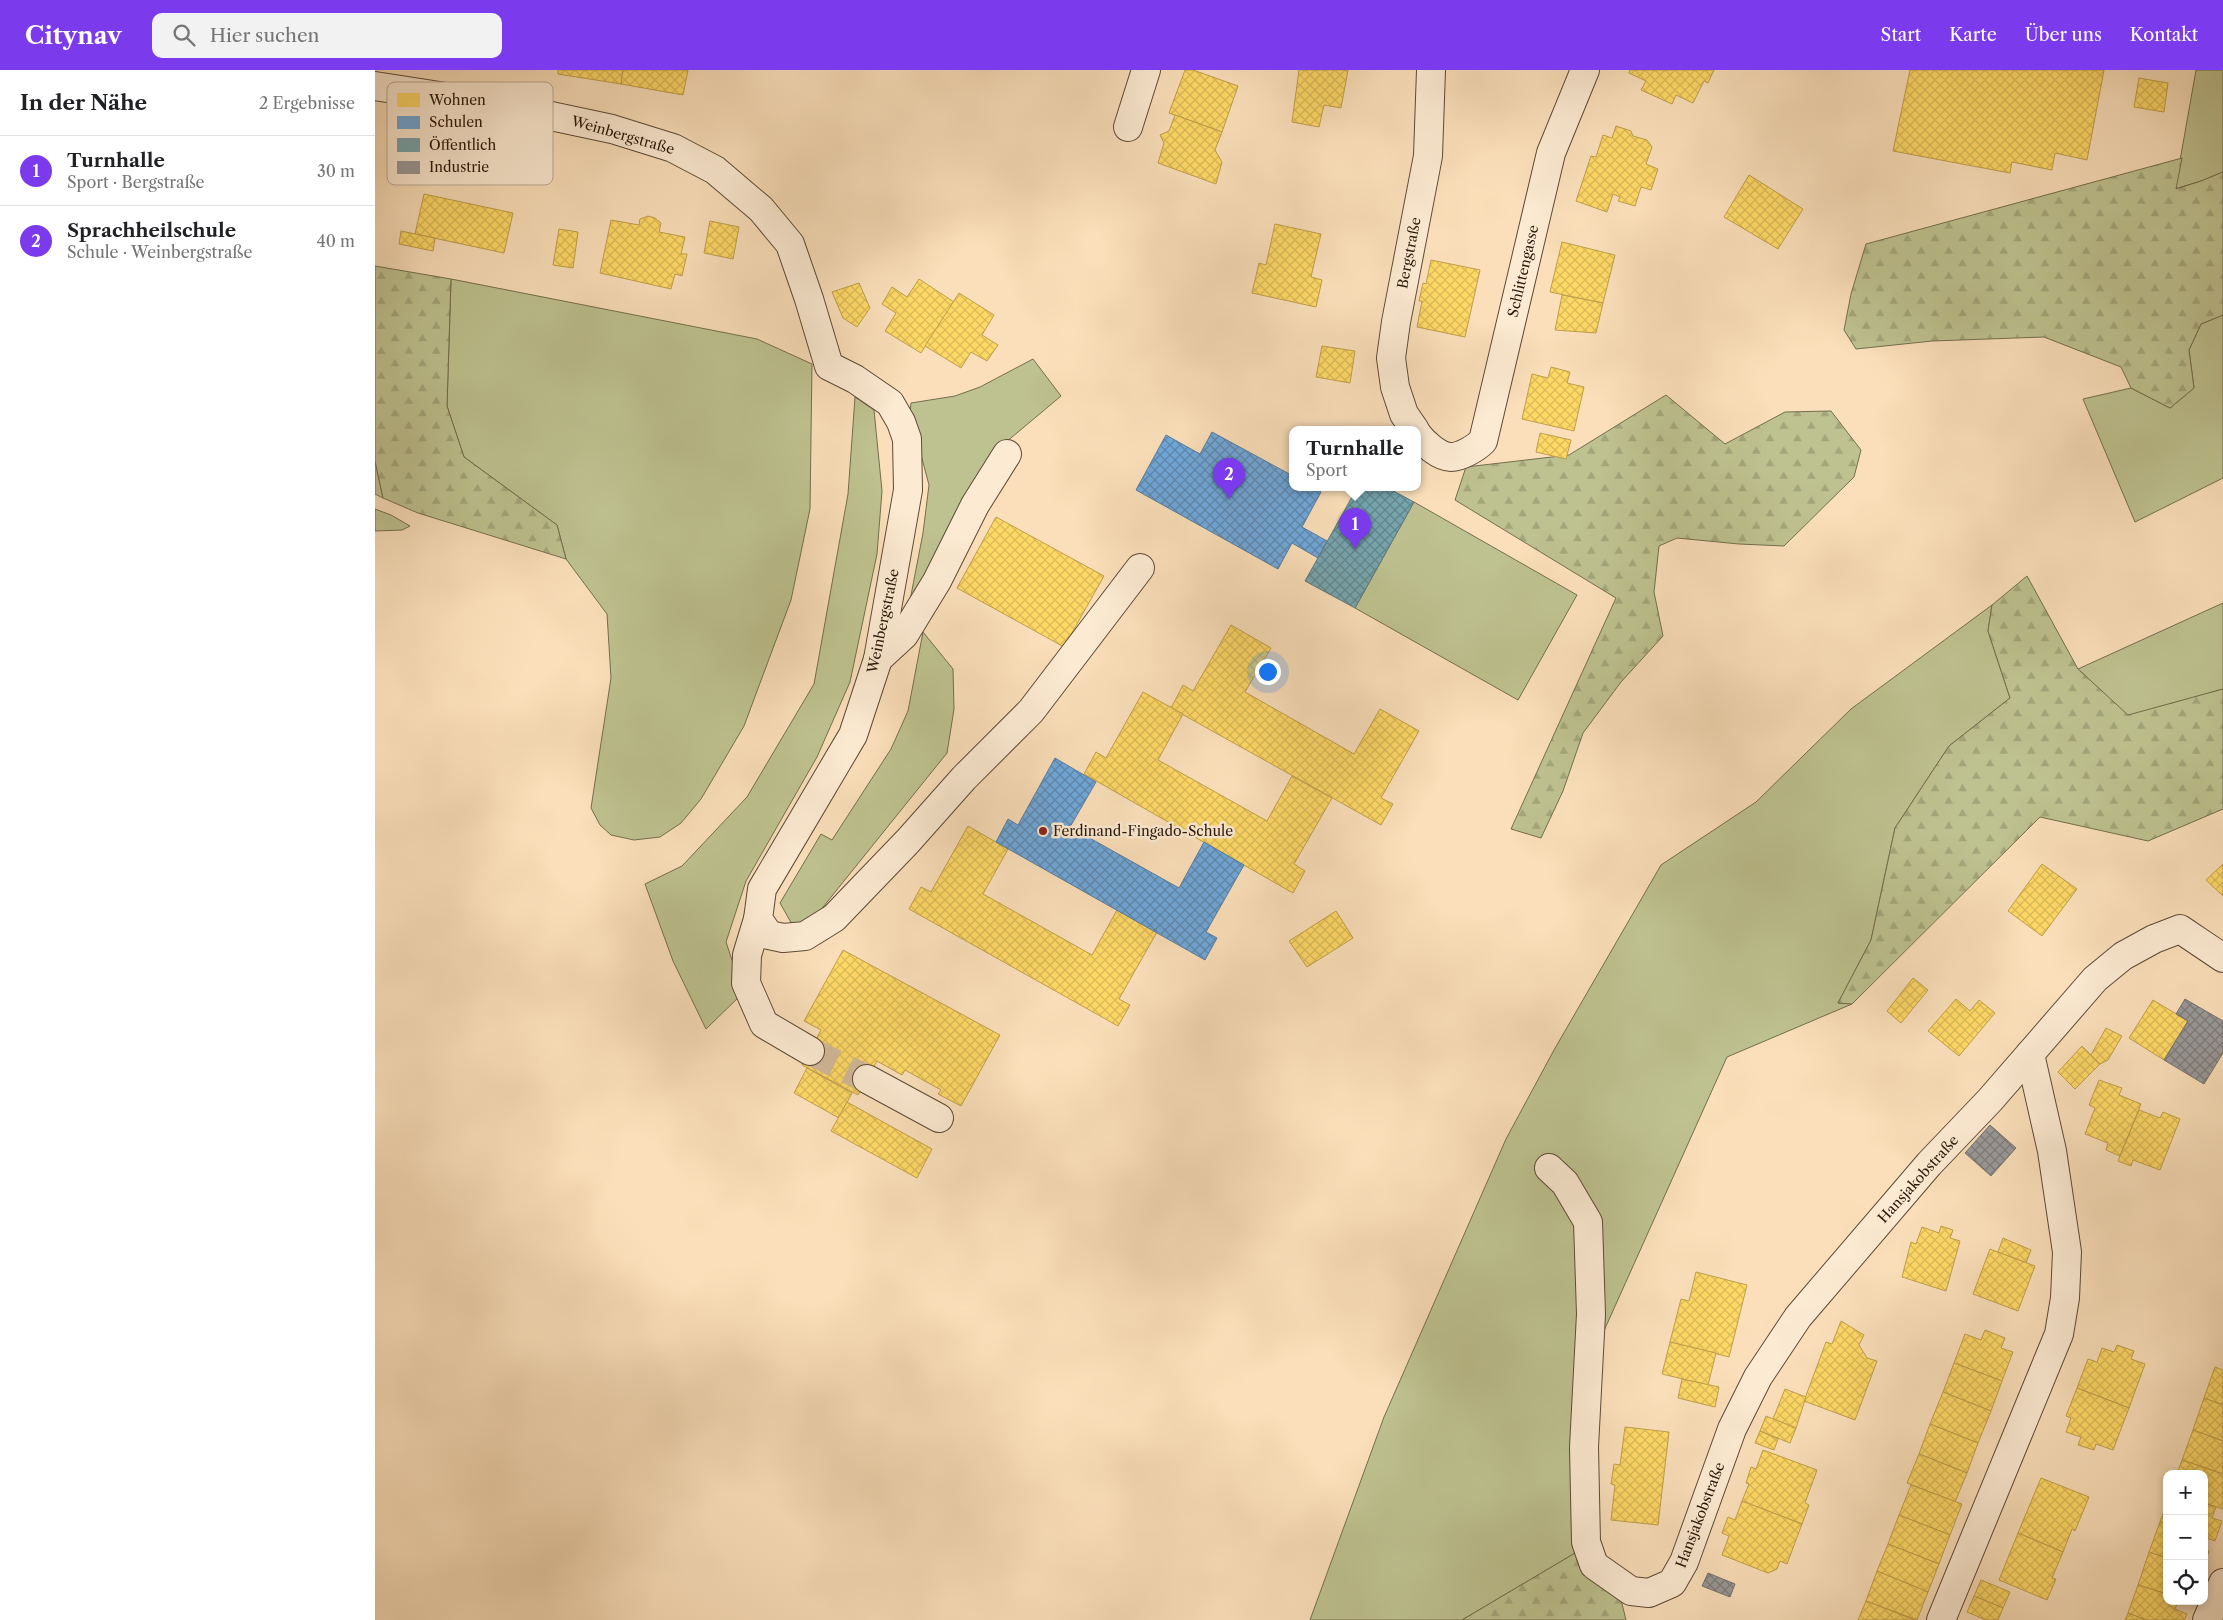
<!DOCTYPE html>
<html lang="de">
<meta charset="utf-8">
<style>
body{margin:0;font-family:"Libre Caslon Text",serif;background:#f2f2f2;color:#202124}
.controls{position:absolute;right:15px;bottom:15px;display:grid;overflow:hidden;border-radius:10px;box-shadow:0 2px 8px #0003}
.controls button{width:45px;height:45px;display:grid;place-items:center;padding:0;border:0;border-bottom:1px solid #e0e0e0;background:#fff;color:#202124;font:25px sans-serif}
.you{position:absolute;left:892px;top:601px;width:18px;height:18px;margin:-12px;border:4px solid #fff;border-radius:50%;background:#1a73e8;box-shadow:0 0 0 8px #1a73e833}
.badge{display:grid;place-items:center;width:32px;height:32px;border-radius:50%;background:#7c3aed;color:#fff;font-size:16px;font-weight:700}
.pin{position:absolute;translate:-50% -41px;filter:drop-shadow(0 1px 2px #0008)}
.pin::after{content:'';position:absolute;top:26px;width:18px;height:15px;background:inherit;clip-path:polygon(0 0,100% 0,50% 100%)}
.popup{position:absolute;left:914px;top:356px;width:132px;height:65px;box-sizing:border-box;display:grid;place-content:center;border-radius:10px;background:#fff;filter:drop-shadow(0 1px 4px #0005);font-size:16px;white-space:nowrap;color:#757577}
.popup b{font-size:19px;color:#202124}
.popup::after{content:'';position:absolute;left:50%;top:100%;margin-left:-10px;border:10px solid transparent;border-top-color:#fff}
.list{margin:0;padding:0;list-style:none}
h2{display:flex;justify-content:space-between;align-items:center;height:65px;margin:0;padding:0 20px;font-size:21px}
h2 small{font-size:16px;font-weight:400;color:#757577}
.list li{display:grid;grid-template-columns:32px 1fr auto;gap:15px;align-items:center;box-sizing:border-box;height:70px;padding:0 20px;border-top:1px solid #e0e0e0}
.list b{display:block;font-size:19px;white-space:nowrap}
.list p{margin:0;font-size:16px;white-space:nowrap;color:#757577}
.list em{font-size:16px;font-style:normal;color:#757577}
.icon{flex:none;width:28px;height:28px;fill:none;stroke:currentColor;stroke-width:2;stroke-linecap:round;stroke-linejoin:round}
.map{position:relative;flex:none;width:1848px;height:1550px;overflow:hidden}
header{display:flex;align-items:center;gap:30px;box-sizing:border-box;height:70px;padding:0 25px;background:#7c3aed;color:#fff}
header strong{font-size:24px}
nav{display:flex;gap:28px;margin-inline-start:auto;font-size:18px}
.search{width:350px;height:45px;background:#f2f2f2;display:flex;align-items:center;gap:12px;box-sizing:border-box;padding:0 18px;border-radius:10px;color:#757577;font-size:19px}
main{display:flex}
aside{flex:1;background:#fff}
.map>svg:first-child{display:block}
</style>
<header>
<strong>Citynav</strong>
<div class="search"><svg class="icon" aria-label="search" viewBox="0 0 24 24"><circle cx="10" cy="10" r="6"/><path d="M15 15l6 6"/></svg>Hier suchen</div>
<nav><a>Start</a><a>Karte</a><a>Über uns</a><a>Kontakt</a></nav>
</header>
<main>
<aside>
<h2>In der Nähe<small>2 Ergebnisse</small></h2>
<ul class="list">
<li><span class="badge">1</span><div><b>Turnhalle</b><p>Sport · Bergstraße</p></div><em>30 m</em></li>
<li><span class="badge">2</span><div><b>Sprachheilschule</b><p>Schule · Weinbergstraße</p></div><em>40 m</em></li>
</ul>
</aside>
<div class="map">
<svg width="1848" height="1550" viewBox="0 0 1848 1550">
<defs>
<pattern id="forest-firs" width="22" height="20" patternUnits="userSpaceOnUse" patternTransform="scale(1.25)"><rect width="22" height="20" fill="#bec290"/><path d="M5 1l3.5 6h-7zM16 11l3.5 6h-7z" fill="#a3a67b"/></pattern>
<pattern id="homes-cross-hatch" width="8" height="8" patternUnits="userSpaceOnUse" patternTransform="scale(1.25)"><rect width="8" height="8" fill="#ffd966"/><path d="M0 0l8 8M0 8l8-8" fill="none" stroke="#dbba57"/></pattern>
<pattern id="schools-cross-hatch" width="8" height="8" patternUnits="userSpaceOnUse" patternTransform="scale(1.25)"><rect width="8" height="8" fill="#6fa8dc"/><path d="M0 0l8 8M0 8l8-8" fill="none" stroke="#5b88b1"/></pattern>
<pattern id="public-cross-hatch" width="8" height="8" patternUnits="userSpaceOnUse" patternTransform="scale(1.25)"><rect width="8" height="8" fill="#76a5af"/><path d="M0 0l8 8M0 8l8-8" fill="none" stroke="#61868d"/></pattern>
<pattern id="industry-cross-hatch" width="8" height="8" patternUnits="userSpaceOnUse" patternTransform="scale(1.25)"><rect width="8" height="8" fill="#999"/><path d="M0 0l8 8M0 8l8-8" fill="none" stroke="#7d7c7b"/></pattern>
</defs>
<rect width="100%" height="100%" fill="#fadfba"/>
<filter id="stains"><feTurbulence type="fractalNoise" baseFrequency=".004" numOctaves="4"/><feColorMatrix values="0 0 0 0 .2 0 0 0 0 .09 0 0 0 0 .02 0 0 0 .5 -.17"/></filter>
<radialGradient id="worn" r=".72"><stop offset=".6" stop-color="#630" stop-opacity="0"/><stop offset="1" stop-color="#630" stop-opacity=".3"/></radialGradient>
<g fill="#bec290" stroke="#746e4d">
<path d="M1821,0H1848V102L1826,111L1800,119Z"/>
<path d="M76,209L382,269L437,294L435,439L416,530L369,656L326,729L306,753L285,767L259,770L236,765L225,755L216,738L236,608L232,544L191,489L182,455L89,387L72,336Z"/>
<path d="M1848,245V408L1760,452L1708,329L1756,318L1795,338L1819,318L1814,280L1826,254Z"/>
<path d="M658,289L686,326L624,378L532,546L548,463L554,415L535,343L536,333L580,326L605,317Z"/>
<path d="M480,327L499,340L507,421L502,484L475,612L442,687L371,811L351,872L368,923L331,959L298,891L270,814L307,796L372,727L439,614L473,424Z"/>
<path d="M0,391L8,428L0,424Z"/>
<path d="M1039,432L1202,525L1143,630L980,538Z"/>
<path d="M0,439L16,445L35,456L27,460L0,461Z"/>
<path d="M1848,533V619L1753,646L1703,599Z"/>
<path d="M1617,535L1613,561L1635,628L1574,676L1520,758L1496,870L1463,933L1477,934L1352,987L1210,1303L1212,1476L1087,1550H935L1009,1347L1131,1069L1179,980L1286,795L1381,732L1476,639Z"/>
<path d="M548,562L578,599L579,639L572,683L436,852L418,856L405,833L446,764L457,770L516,679L533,641Z"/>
</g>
<g fill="url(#forest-firs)" stroke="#746e4d">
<path d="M1807,88L1801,119L1826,111L1848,102V245L1826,254L1814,280L1819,318L1795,338L1756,318L1746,297L1669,267L1557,271L1481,279L1469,260L1476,224L1491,174Z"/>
<path d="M0,196L76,209L72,336L89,387L182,455L191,489L43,443L8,428L0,391Z"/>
<path d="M1291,325L1350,374L1410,342L1456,341L1486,380L1479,407L1409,476L1364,474L1302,468L1284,476L1279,522L1288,566L1246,612L1208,663L1188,721L1166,768L1136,759L1241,528L1080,430L1091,397L1194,385Z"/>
<path d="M1652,506L1703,599L1753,645L1848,619V739L1773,771L1665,747L1477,934L1463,933L1496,870L1520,758L1574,676L1635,628L1613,561L1617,535Z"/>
<path d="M1212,1476L1239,1501L1251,1550H1087Z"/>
</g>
<g fill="url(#homes-cross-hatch)" stroke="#bf9f4a">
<path d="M183,0H248L246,14L183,4Z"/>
<path d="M248,0H313L308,25L246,14Z"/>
<path d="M810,0H818L863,16L847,62L794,43Z"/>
<path d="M924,0H973L966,38L949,35L944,57L917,52Z"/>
<path d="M1255,0H1339L1333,13L1329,11L1318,33L1301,25L1297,34L1266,20L1271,11L1254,3Z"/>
<path d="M1535,0H1729L1712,90L1680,83L1677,100L1637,92L1635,103L1518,81Z"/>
<path d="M1764,8L1793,13L1789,42L1759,37Z"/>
<path d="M800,45L847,62L840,80L847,92L841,114L783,93L789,73L785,65L794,61Z"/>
<path d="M1241,56L1256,61L1258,66L1272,70L1277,77L1271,94L1283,99L1276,120L1266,117L1260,136L1243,131L1245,127L1238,124L1232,142L1201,131L1216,86L1221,87L1228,65L1237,68Z"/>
<path d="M1374,105L1428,139L1403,179L1349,147Z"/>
<path d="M49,124L138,143L129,183L40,164Z"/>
<path d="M273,146L280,148L286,153L284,162L310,167L306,184H312L307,206L300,204L296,219L225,203L236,150L264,155L265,149Z"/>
<path d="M335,151L364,157L358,189L329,183Z"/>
<path d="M900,154L946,164L936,207L947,210L941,237L877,223L884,193L891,195Z"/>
<path d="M184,159L203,162L198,198L178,195Z"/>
<path d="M26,161L60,168L58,181L24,174Z"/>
<path d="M1187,172L1240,185L1228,233L1175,222Z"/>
<path d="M1056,190L1105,200L1090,267L1042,257L1047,231H1044L1048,213L1051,214Z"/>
<path d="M544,209L579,232L546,283L510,261L521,243L507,234L517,217L532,227Z"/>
<path d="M484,213L495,238L482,257L468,248L457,222Z"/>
<path d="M584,223L619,245L607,265L623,275L612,291L596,282L586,298L550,276Z"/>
<path d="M1187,225L1228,233L1221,263L1180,260Z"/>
<path d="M947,276L980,281L975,313L941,307Z"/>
<path d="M1176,297L1195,302L1192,313L1209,317L1199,361L1147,349L1157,304L1173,308Z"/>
<path d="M1165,363L1196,370L1191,389L1161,382Z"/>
<path d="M621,447L729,506L689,577L582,518Z"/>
<path d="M856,555L896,578L870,622L979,684L1005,639L1044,661L1006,728L1018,734L1006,755L796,638L808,615L818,621Z"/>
<path d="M768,622L808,644L783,690L892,751L917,706L957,728L919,794L930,801L918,823L709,704L721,682L731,688Z"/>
<path d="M593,756L633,779L608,824L717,885L742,840L782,862L744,929L755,935L743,956L534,839L546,817L556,822Z"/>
<path d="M1667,794L1702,819L1667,866L1633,841Z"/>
<path d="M1848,794V826L1831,810Z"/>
<path d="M961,841L978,868L932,897L914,871Z"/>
<path d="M468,880L625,965L586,1036L563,1024L566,1020L530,1000L527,1005L502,991L483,1025L427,995L446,960L429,951Z"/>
<path d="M1538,908L1553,920L1526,953L1512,941Z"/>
<path d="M1581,929L1595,941L1604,930L1620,943L1584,986L1553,961Z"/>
<path d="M1778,930L1813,951L1789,990L1754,968Z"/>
<path d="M1731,958L1747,966L1733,990L1725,994L1716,985Z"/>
<path d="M1707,976L1725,994L1700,1019L1683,1002Z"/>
<path d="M432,998L477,1023L464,1048L419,1023Z"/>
<path d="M1724,1010L1747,1018L1744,1025L1766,1034L1745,1086L1731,1080L1733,1073L1710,1064L1720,1038L1714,1035Z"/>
<path d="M472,1032L557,1079L542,1108L456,1061Z"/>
<path d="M1764,1040L1785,1048L1788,1042L1805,1049L1785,1100L1758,1090L1756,1096L1743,1091Z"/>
<path d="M1566,1156L1578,1160L1575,1168L1585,1171L1571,1221L1527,1207L1536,1172L1541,1174L1547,1157L1564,1163Z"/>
<path d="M1628,1168L1656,1180L1651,1193L1623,1182Z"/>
<path d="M1615,1179L1660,1196L1643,1241L1598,1224Z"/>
<path d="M1321,1202L1372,1215L1354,1287L1295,1272L1306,1229L1314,1231Z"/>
<path d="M1466,1251L1489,1265L1484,1275L1492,1288L1502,1291L1480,1350L1429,1331L1451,1272L1457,1274Z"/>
<path d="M1610,1260L1630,1268L1626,1278L1638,1282L1627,1311L1579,1293L1590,1264L1606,1270Z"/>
<path d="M1295,1272L1341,1283L1333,1315L1287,1304Z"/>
<path d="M1742,1275L1759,1281L1756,1289L1770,1294L1754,1338L1702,1318L1713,1289L1722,1292L1727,1278L1739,1282Z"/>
<path d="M1579,1293L1627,1311L1616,1341L1568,1322Z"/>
<path d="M1840,1297L1848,1300V1335L1829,1328Z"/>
<path d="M1307,1309L1344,1317L1340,1337L1303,1328Z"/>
<path d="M1702,1318L1754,1338L1738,1380L1721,1374L1719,1380L1703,1375L1706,1367L1691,1362L1696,1348L1691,1346Z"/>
<path d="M1410,1319L1431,1327L1421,1358L1398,1349Z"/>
<path d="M1568,1322L1616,1341L1603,1373L1555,1354Z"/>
<path d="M1829,1328L1848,1335V1371L1818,1360Z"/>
<path d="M1391,1346L1421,1358L1415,1373L1385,1361Z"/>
<path d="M1555,1354L1603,1373L1592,1403L1544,1384Z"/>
<path d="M1250,1357L1294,1362L1283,1455L1236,1450L1240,1415L1236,1414L1239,1394L1245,1395Z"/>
<path d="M1818,1360L1848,1371V1404L1807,1390Z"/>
<path d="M1385,1361L1403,1369L1399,1380L1380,1373Z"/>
<path d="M1388,1380L1442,1400L1430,1433L1434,1435L1427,1454L1367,1431L1374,1414L1371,1413L1376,1397L1381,1399Z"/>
<path d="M1544,1384L1592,1403L1580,1432L1532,1413Z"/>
<path d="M1807,1390L1848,1404V1439L1829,1433V1404H1802Z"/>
<path d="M1666,1408L1714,1427L1700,1461L1697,1459L1688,1482L1643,1463Z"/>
<path d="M1536,1415L1587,1434L1575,1465L1524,1445Z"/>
<path d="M1367,1431L1427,1454L1412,1494L1405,1491L1402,1499L1393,1503L1347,1485L1354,1466L1347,1463L1353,1447L1360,1450Z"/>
<path d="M1792,1433V1454L1785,1452Z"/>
<path d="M1829,1433L1841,1437L1837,1448L1847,1451L1840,1471L1829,1467Z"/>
<path d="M1524,1445L1575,1465L1564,1494L1513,1474Z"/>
<path d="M1785,1452L1792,1454V1488L1774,1482Z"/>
<path d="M1643,1463L1688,1482L1677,1508L1681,1509L1672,1530L1624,1510Z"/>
<path d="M1513,1474L1564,1494L1553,1522L1502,1501Z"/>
<path d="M1829,1480L1834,1481L1829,1495Z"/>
<path d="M1774,1482L1792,1488V1524L1763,1515Z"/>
<path d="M1502,1501L1553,1522L1542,1550L1491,1531Z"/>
<path d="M1606,1510L1635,1522L1628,1538L1599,1526Z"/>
<path d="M1763,1515L1792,1524V1531H1803L1800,1539L1812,1544L1809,1550H1771L1753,1543Z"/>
<path d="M1599,1526L1628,1538L1623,1550H1611L1592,1542Z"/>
<path d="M1491,1531L1540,1550H1483Z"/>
<path d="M1753,1543L1771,1550H1750Z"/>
</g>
<g fill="url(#schools-cross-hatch)" stroke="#5a7d9d">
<path d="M837,362L918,406V418H939L946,422L927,457L952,471L943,488L917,473L903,499L761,420L791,365L825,384Z"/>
<path d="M680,688L721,712L695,757L804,818L829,772L869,795L831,862L842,868L830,890L621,772L633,749L643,755Z"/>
</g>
<path fill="url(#public-cross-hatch)" stroke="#5f7b7e" d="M982,418H1013L1039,432L980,538L930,511Z"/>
<g fill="url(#industry-cross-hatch)" stroke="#77736e">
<path d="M1810,929L1848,951V983L1829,1014L1789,990L1813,951L1801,944Z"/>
<path d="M1615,1055L1641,1078L1616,1106L1590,1083Z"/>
<path d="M1333,1503L1360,1514L1355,1527L1327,1516Z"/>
</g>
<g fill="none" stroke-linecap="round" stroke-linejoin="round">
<path stroke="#d0b797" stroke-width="28" stroke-dasharray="28 14" stroke-linecap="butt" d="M435,981L492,1009"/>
<g stroke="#5d4a36" stroke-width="30">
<g id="minor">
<path d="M0,16L129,36L237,59L298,78L340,100L386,139L415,174L434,229L454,296L480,309L515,333L526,352L532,369L533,420L503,589L478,665L387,819L383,849L394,865L408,868L430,866L459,848L533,771L589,708L656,641L765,498"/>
<path d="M753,57L771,0"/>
<path d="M1040,360L1029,344L1020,317L1016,288L1021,252L1053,86L1056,0"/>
<path d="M1042,364C1049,373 1064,387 1076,387C1086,387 1101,378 1108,371L1176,83L1210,0"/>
<path d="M503,589L529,565L562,511L600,435L632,384"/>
<path d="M383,849L372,885L371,913L389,954L435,981"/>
<path d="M492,1009L564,1048"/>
<path d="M1174,1098L1190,1113L1213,1152L1216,1244L1209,1377L1211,1472L1219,1495L1256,1521L1274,1523L1297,1513L1309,1492L1357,1359L1383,1307L1423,1247L1554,1094L1615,1030L1720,909L1748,886L1779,869L1805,859L1848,888"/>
<path d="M1566,1550L1684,1264L1690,1228L1692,1182L1677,1081L1655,984"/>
<path d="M1832,1550L1848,1513"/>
</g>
</g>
<use href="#minor" stroke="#fcead2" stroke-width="28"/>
</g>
<circle fill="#8f2418" stroke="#fcead2" stroke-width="2" cx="668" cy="761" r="5"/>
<g text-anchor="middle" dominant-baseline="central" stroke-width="5" stroke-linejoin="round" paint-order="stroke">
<g font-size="14" fill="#29190a" stroke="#fcead2">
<text transform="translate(248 65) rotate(16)">Weinbergstraße</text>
<text transform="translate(1034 183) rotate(-79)">Bergstraße</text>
<text transform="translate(1148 201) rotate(-77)">Schlittengasse</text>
<text transform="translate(508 551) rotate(-78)">Weinbergstraße</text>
<text transform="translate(1543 1109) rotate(-48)">Hansjakobstraße</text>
<text transform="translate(1325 1445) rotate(-69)">Hansjakobstraße</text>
</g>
<g font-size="14" fill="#29190a" stroke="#fcead2" text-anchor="start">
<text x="678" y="761">Ferdinand-Fingado-Schule</text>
</g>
</g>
<rect x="12" y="12" width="166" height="103" rx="8" fill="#fcead2" stroke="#bdab96" stroke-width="1"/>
<rect x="22" y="23" width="23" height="14" fill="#ffd966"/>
<rect x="22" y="46" width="23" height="13" fill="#6fa8dc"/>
<rect x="22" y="68" width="23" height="14" fill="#76a5af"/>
<rect x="22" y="91" width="23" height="13" fill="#999"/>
<g font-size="14" fill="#29190a">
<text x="54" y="35">Wohnen</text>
<text x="54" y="57">Schulen</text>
<text x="54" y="80">Öffentlich</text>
<text x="54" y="102">Industrie</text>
</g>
<rect width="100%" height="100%" filter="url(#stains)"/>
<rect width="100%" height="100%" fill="url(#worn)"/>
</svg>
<div class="controls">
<button>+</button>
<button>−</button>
<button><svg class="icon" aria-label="locate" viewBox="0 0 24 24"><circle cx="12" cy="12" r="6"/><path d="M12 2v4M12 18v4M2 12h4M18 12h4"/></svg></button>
</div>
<div class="you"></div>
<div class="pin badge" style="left:980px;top:479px">1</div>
<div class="popup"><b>Turnhalle</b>Sport</div>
<div class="pin badge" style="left:854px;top:429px">2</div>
</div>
</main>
